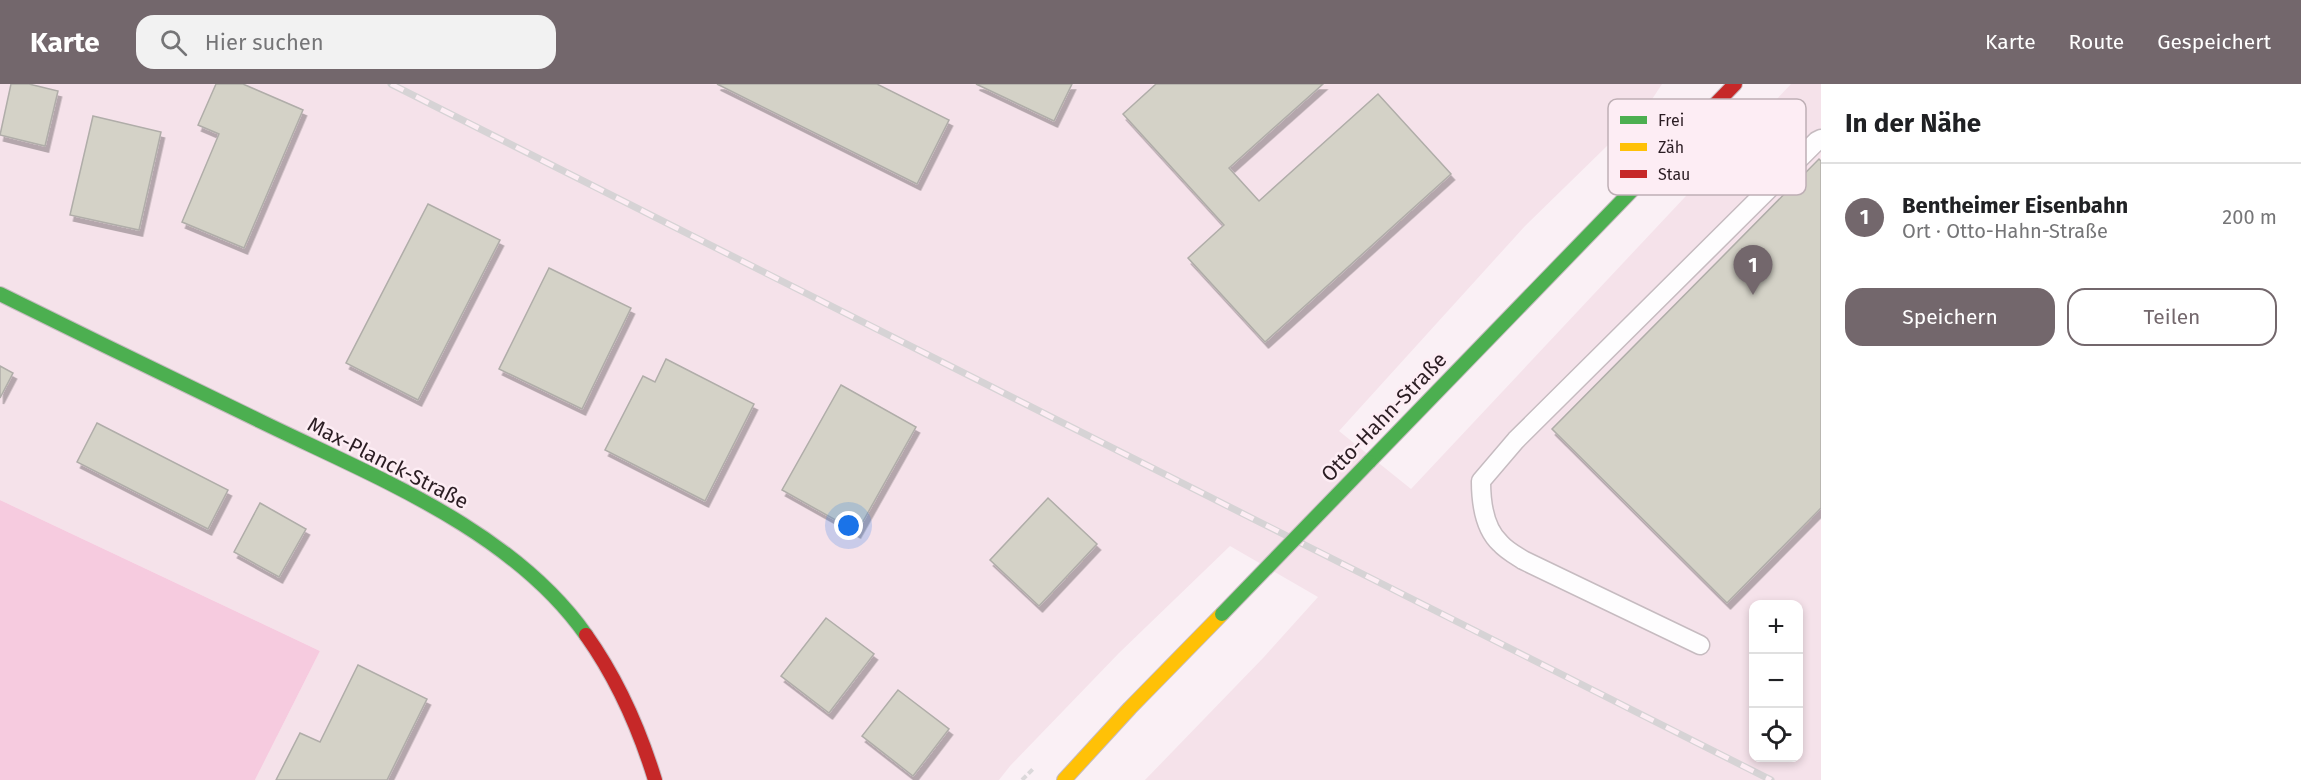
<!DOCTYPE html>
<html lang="de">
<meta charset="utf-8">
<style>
body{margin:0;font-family:"Fira Sans",sans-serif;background:#f2f2f2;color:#202124}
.controls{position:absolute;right:18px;bottom:18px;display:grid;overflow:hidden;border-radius:12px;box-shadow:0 3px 9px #0003}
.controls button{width:54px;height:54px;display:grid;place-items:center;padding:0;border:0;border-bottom:2px solid #e0e0e0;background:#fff;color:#202124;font:30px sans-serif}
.you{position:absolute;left:849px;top:442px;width:21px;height:21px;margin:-15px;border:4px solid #fff;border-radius:50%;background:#1a73e8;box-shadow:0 0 0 9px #1a73e833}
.badge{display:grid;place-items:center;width:39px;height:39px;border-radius:50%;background:#73676c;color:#fff;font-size:20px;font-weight:700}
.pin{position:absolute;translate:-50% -50px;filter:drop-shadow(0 2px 3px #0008)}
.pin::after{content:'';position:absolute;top:32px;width:21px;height:18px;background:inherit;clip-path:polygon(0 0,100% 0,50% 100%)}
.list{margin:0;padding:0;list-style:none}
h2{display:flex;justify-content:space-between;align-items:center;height:78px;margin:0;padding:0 24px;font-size:26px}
h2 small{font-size:20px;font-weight:400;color:#757577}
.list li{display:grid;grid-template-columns:39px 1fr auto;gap:18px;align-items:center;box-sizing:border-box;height:108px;padding:0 24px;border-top:2px solid #e0e0e0}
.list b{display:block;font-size:22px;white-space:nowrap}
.list p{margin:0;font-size:20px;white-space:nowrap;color:#757577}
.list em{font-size:20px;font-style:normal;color:#757577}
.actions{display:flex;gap:12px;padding:18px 24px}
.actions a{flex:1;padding:14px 0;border:2px solid #73676c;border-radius:18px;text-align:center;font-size:21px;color:#73676c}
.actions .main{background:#73676c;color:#fff}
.icon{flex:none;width:33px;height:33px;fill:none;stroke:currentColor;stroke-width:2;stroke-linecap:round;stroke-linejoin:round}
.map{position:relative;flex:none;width:1821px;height:696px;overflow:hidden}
header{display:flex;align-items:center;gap:36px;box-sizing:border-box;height:84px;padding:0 30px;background:#73676c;color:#fff}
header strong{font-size:28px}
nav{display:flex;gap:33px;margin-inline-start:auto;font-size:21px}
.search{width:420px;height:54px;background:#f2f2f2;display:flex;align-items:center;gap:15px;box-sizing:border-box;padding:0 21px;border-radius:18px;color:#757577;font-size:22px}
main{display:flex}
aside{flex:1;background:#fff}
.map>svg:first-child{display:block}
</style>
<header>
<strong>Karte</strong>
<div class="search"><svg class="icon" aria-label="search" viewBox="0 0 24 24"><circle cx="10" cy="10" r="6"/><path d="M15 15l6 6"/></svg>Hier suchen</div>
<nav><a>Karte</a><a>Route</a><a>Gespeichert</a></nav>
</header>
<main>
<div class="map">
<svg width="1821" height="696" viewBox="0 0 1821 696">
<defs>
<filter id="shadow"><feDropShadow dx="3.5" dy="6" stdDeviation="0" flood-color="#0004"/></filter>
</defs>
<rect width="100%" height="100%" fill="#faf0f5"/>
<path fill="#f5e2ea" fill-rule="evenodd" d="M0,0H1662L1647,23L1525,142L1339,347L1411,405L1791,0H1821V696H1145L1264,573L1318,513L1230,462L1119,569L1010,682L999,696H255L320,567L0,416ZM1754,520H1798V674H1754Z"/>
<path fill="#f6cbdf" d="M0,416L320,567L255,696H0Z"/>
<g fill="#d4d2c7" stroke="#b0ada9" stroke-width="1.5" filter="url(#shadow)">
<path d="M11,0H29L58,7L45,62L0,51Z"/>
<path d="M216,0H243L303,26L244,164L182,138L219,50L198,41Z"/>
<path d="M717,0H877L949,36L917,100Z"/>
<path d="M976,0H1072L1054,37Z"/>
<path d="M1156,0H1323L1229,84L1259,117L1378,10L1451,90L1265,258L1188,174L1224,141L1123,30Z"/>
<path d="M93,32L161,48L139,146L70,131Z"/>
<path d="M1819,75L1821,77V424L1727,519L1552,345Z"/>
<path d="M428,120L500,156L418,316L346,279Z"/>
<path d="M549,184L631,224L582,325L499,285Z"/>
<path d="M666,275L754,320L705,417L605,366L643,292L655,298Z"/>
<path d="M0,282L13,289L0,314Z"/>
<path d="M841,301L916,343L857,448L782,406Z"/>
<path d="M97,339L228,406L208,445L77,378Z"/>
<path d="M1048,414L1097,460L1039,522L990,476Z"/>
<path d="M260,419L306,445L279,493L234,468Z"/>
<path d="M826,534L874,570L829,629L781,592Z"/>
<path d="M358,581L427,615L387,696H276L300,649L320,658Z"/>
<path d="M898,606L949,645L913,692L862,652Z"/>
</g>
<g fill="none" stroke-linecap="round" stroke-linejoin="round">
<g stroke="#c6bbc0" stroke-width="21">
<path id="lane" d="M1700,561L1523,476C1515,471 1506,466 1500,459C1484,444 1481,417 1481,397L1516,356L1817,57L1821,55"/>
</g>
<g stroke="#c6bbc0" stroke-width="16">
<g id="fast">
<path d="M0,210C87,253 175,296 262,338C375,393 512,446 586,551"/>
<path d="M1369,378L1673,64"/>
</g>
</g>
<g stroke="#c6bbc0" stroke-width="16">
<path id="slow" d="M1064,696L1130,624L1222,530"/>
</g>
<g stroke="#c6bbc0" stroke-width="16">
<g id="jam">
<path d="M1673,64L1735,0"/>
<path d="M586,551C618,596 639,644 655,696"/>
</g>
</g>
<path stroke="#dbd8da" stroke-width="4" stroke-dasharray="6 3" stroke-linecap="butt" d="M1022,696L1034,684"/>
<use href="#lane" stroke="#fefdfe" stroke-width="18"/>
<use href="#fast" stroke="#4caf50" stroke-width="14"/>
<use href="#slow" stroke="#ffc107" stroke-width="14"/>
<use href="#jam" stroke="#c62828" stroke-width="14"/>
<g stroke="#d6d3d5" stroke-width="7">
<path id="rail" d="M391,0L1771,696"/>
</g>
<use href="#rail" stroke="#fdedf4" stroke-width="4.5" stroke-dasharray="14" stroke-linecap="butt"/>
<g stroke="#c6bbc0" stroke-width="16" stroke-linecap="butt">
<path id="fast-bridge" d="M1222,530L1369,378"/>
</g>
<use href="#fast-bridge" stroke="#4caf50" stroke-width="14"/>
</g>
<g text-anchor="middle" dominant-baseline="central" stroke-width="5" stroke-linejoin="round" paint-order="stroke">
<g font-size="21" fill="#2b1d23" stroke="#fdedf4">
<text transform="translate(1384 333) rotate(-46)">Otto-Hahn-Straße</text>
<text transform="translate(388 379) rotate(27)">Max-Planck-Straße</text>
</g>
</g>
<rect x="1608" y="15" width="198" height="96" rx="9" fill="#fdedf4" stroke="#beafb5" stroke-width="1.5"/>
<rect x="1620" y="32" width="27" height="8" fill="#4caf50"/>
<rect x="1620" y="59" width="27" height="8" fill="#ffc107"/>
<rect x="1620" y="86" width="27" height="8" fill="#c62828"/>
<g font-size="16" fill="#2b1d23">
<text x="1658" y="42">Frei</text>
<text x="1658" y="69">Zäh</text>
<text x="1658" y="96">Stau</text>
</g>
</svg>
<div class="controls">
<button>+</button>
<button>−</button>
<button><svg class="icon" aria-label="locate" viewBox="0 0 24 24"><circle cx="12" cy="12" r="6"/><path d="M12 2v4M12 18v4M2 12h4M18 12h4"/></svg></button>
</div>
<div class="you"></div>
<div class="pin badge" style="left:1753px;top:211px">1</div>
</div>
<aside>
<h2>In der Nähe<small></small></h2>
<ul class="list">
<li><span class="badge">1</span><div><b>Bentheimer Eisenbahn</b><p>Ort · Otto-Hahn-Straße</p></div><em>200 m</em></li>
</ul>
<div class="actions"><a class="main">Speichern</a><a>Teilen</a></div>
</aside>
</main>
